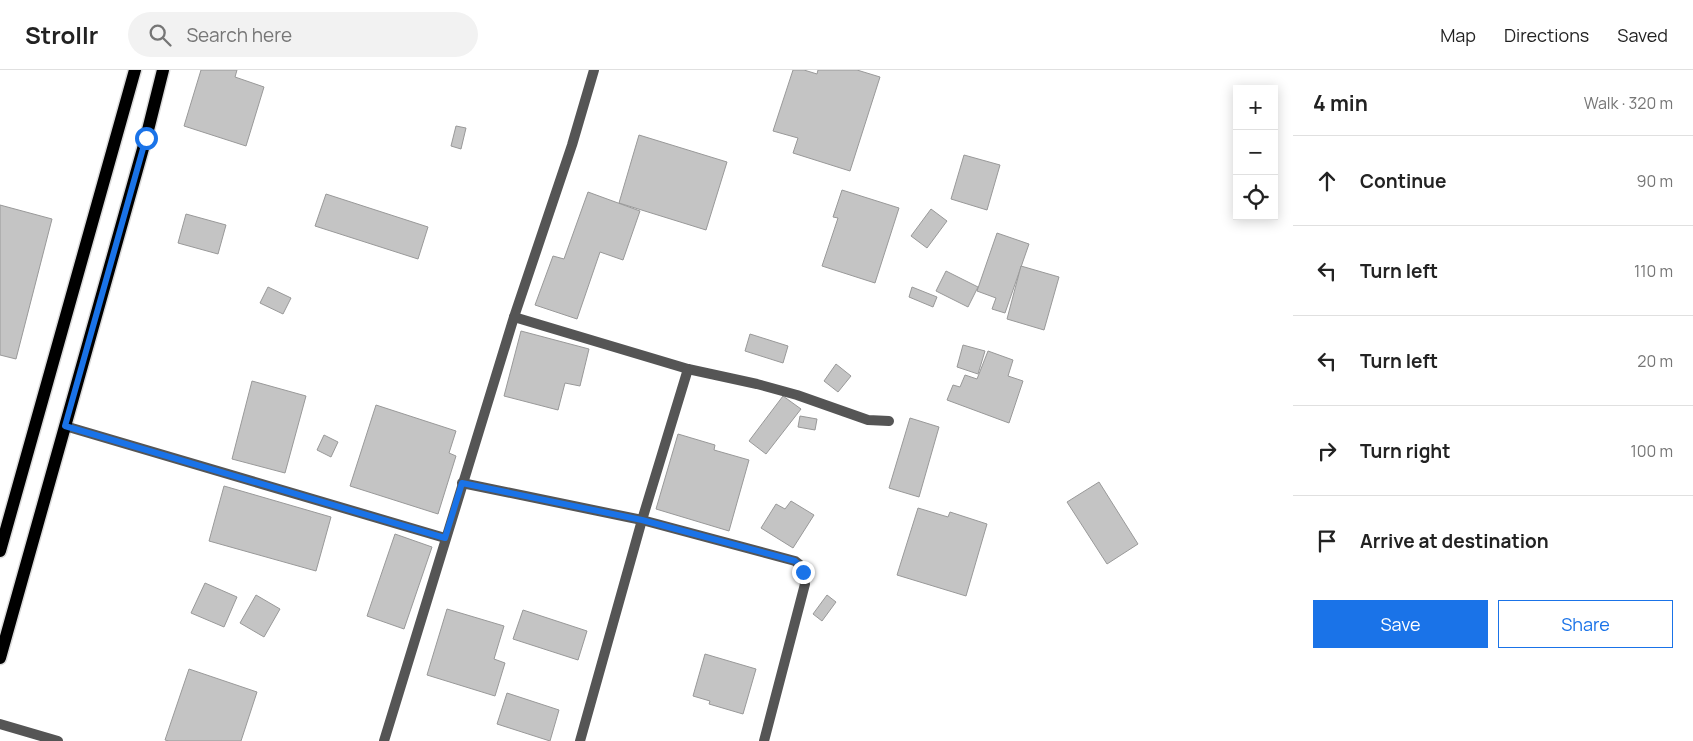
<!DOCTYPE html>
<meta charset="utf-8">
<style>
body{margin:0;font-family:Manrope,sans-serif;background:#f2f2f2;color:#222}
.controls{position:absolute;right:15px;top:15px;display:grid;overflow:hidden;border-radius:0px;box-shadow:0 2px 12px #0003}
.controls button{width:45px;height:45px;display:grid;place-items:center;padding:0;border:0;border-bottom:1px solid #e0e0e0;background:#fff;color:#222;font:25px sans-serif}
.stop{position:absolute;width:15px;height:15px;margin:-11px;border:4px solid #1a73e8;border-radius:50%;background:#fff}
.stop.end{background:#1a73e8;border-color:#fff;box-shadow:0 1px 5px #0008}
.list{margin:0;padding:0;list-style:none}
h2{display:flex;justify-content:space-between;align-items:center;height:65px;margin:0;padding:0 20px;font-size:21px}
h2 small{font-size:16px;font-weight:400;color:#767676}
.list li{display:grid;grid-template-columns:32px 1fr auto;gap:15px;align-items:center;box-sizing:border-box;height:90px;padding:0 20px;border-top:1px solid #e0e0e0}
.list b{display:block;font-size:19px;white-space:nowrap}
.list em{font-size:16px;font-style:normal;color:#767676}
.actions{display:flex;gap:10px;padding:15px 20px}
.actions a{flex:1;padding:11px 0;border:1px solid #1a73e8;border-radius:0px;text-align:center;font-size:18px;color:#1a73e8}
.actions .main{background:#1a73e8;color:#fff}
.icon{flex:none;width:28px;height:28px;fill:none;stroke:currentColor;stroke-width:2;stroke-linecap:round;stroke-linejoin:round}
.map{position:relative;flex:none;width:1293px;height:671px;overflow:hidden}
header{display:flex;align-items:center;gap:30px;box-sizing:border-box;height:70px;padding:0 25px;background:#fff;border-bottom:1px solid #e0e0e0}
header strong{font-size:24px}
nav{display:flex;gap:28px;margin-inline-start:auto;font-size:18px}
.search{width:350px;height:45px;background:#f2f2f2;display:flex;align-items:center;gap:12px;box-sizing:border-box;padding:0 18px;border-radius:28px;color:#767676;font-size:19px}
main{display:flex}
aside{flex:1;background:#fff}
.map>svg:first-child{display:block}
</style>
<header>
<strong>Strollr</strong>
<div class="search"><svg class="icon" aria-label="search" viewBox="0 0 24 24"><circle cx="10" cy="10" r="6"/><path d="M15 15l6 6"/></svg>Search here</div>
<nav><a>Map</a><a>Directions</a><a>Saved</a></nav>
</header>
<main>
<div class="map">
<svg width="1293" height="671" viewBox="0 0 1293 671">
<rect width="100%" height="100%" fill="#fff"/>
<g fill="#c4c4c4" stroke="#999">
<path d="M201,0H237L235,7L264,17L246,76L184,56Z"/>
<path d="M793,0H804L817,4L818,0H857L880,7L850,101L793,83L798,68L773,61Z"/>
<path d="M456,56L466,58L461,79L451,76Z"/>
<path d="M639,65L727,92L706,160L619,133Z"/>
<path d="M964,85L1000,95L987,140L951,129Z"/>
<path d="M842,120L899,138L875,213L822,196L838,148L833,147Z"/>
<path d="M588,122L640,141L623,190L600,182L577,249L535,235L553,186L564,189Z"/>
<path d="M326,124L428,157L418,189L315,156Z"/>
<path d="M0,135L52,149L16,289L0,285Z"/>
<path d="M931,139L947,151L927,178L911,166Z"/>
<path d="M186,144L226,155L218,184L178,173Z"/>
<path d="M997,163L1029,174L1005,243L992,239L996,228L977,221Z"/>
<path d="M1021,196L1059,207L1044,260L1007,249Z"/>
<path d="M946,201L978,217L968,237L936,221Z"/>
<path d="M268,217L291,228L283,244L260,233Z"/>
<path d="M912,217L937,227L933,237L909,227Z"/>
<path d="M521,261L589,279L580,316L565,313L558,340L504,326Z"/>
<path d="M750,264L788,276L783,293L745,281Z"/>
<path d="M963,275L985,281L978,304L957,297Z"/>
<path d="M988,281L1013,290L1008,306L1023,311L1009,353L947,330L953,315L960,317L965,305L977,309Z"/>
<path d="M836,294L851,306L838,322L824,311Z"/>
<path d="M252,311L306,326L285,403L232,389Z"/>
<path d="M783,326L801,339L766,384L749,371Z"/>
<path d="M376,335L456,361L449,383L456,386L438,444L350,416Z"/>
<path d="M800,346L817,349L815,360L798,357Z"/>
<path d="M910,348L939,357L919,427L889,418Z"/>
<path d="M678,364L715,375L714,380L749,390L729,461L656,439Z"/>
<path d="M324,365L338,372L331,387L317,380Z"/>
<path d="M1099,412L1138,474L1107,494L1067,432Z"/>
<path d="M224,416L331,447L316,501L209,471Z"/>
<path d="M791,431L814,445L793,478L761,458L776,434L785,439Z"/>
<path d="M918,438L948,447L950,442L987,454L966,526L897,505Z"/>
<path d="M395,464L432,477L404,559L367,546Z"/>
<path d="M205,513L237,527L224,557L191,543Z"/>
<path d="M256,525L280,539L264,567L240,553Z"/>
<path d="M827,525L836,532L822,551L813,544Z"/>
<path d="M447,539L504,556L494,589L505,593L495,626L427,605Z"/>
<path d="M523,540L587,561L578,590L513,569Z"/>
<path d="M705,584L756,599L743,644L709,634L710,631L693,626Z"/>
<path d="M189,599L257,622L241,671H169L165,670Z"/>
<path d="M507,623L559,640L550,671L497,654Z"/>
</g>
<g fill="none" stroke-linecap="round" stroke-linejoin="round">
<g stroke="#dbdbdb" stroke-width="15">
<g id="primary">
<path d="M0,481L135,0"/>
<path d="M0,588L146,68L163,0"/>
</g>
</g>
<g stroke="#555" stroke-width="10">
<path d="M514,247L688,299L757,314L797,325L868,350L889,351"/>
<path d="M65,356L445,468"/>
<path d="M462,413L642,450L795,491L800,495L805,514L764,671"/>
<path d="M0,654L58,671"/>
<path d="M384,671L514,247L572,75L594,0"/>
<path d="M580,671L642,450L688,299"/>
</g>
<use href="#primary" stroke="#000" stroke-width="12"/>
</g>
<g fill="none" stroke-linecap="round" stroke-linejoin="round">
<path stroke="#1a73e8" stroke-width="6" d="M146,68L65,356L445,468L462,413L642,450L795,491L800,495L803,502"/>
</g>
</svg>
<div class="controls">
<button>+</button>
<button>−</button>
<button><svg class="icon" aria-label="locate" viewBox="0 0 24 24"><circle cx="12" cy="12" r="6"/><path d="M12 2v4M12 18v4M2 12h4M18 12h4"/></svg></button>
</div>
<div class="stop" style="left:146px;top:68px"></div>
<div class="stop end" style="left:803px;top:502px"></div>
</div>
<aside>
<h2>4 min<small>Walk · 320 m</small></h2>
<ul class="list">
<li><svg class="icon" aria-label="ahead" viewBox="0 0 24 24"><path d="M12 20V5M6 11l6-6 6 6"/></svg><div><b>Continue</b></div><em>90 m</em></li>
<li><svg class="icon" aria-label="left" viewBox="0 0 24 24"><path d="M17 20v-9H6M10 6l-5 5 5 5"/></svg><div><b>Turn left</b></div><em>110 m</em></li>
<li><svg class="icon" aria-label="left" viewBox="0 0 24 24"><path d="M17 20v-9H6M10 6l-5 5 5 5"/></svg><div><b>Turn left</b></div><em>20 m</em></li>
<li><svg class="icon" aria-label="right" viewBox="0 0 24 24"><path d="M7 20v-9h11M14 6l5 5-5 5"/></svg><div><b>Turn right</b></div><em>100 m</em></li>
<li><svg class="icon" aria-label="arrive" viewBox="0 0 24 24"><path d="M6 21V4h12l-3 4 3 4H6"/></svg><div><b>Arrive at destination</b></div></li>
</ul>
<div class="actions"><a class="main">Save</a><a>Share</a></div>
</aside>
</main>
